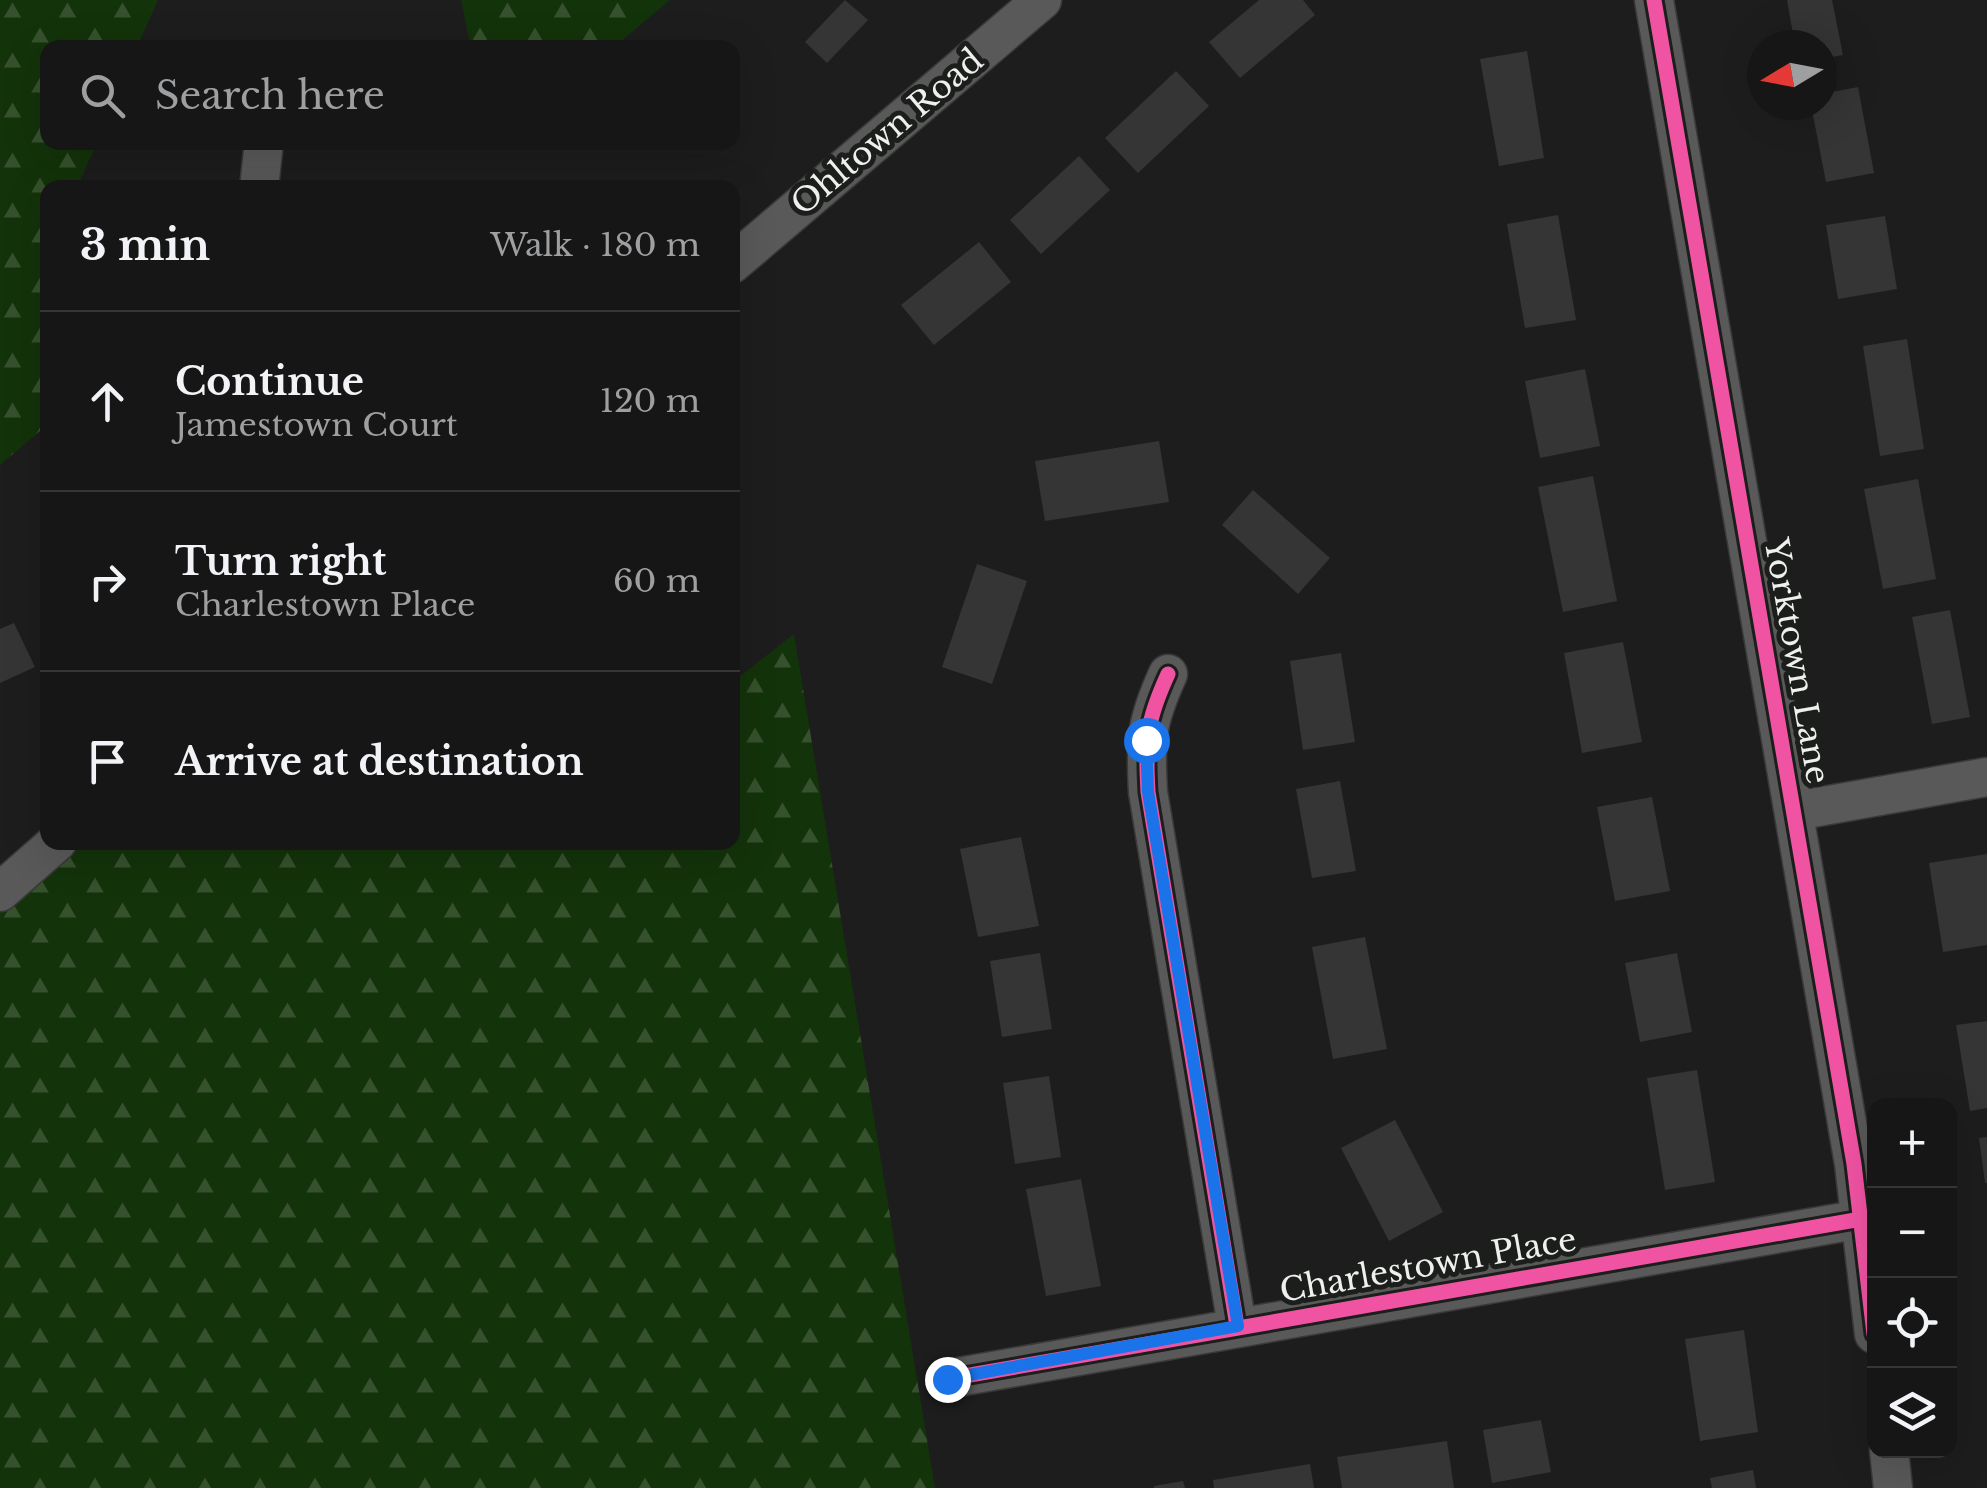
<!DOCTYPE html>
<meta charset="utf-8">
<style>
body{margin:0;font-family:"Libre Baskerville",serif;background:#1f1f1f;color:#f1f3f6}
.controls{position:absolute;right:30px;bottom:30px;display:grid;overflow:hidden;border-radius:20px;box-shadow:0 10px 40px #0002}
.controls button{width:90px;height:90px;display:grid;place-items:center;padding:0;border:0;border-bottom:2px solid #353535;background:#161616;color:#f1f3f6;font:50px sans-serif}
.compass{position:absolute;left:1747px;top:30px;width:90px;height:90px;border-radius:50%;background:#161616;box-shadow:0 10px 40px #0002;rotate:260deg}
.stop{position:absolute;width:30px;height:30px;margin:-22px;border:8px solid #1a73e8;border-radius:50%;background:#fff}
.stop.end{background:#1a73e8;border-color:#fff;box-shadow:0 2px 10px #0008}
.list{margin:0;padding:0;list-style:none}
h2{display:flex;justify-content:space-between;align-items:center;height:130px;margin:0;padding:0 40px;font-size:42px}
h2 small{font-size:32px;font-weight:400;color:#9e9fa1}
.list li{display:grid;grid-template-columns:65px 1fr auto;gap:30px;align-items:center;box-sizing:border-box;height:180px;padding:0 40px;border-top:2px solid #353535}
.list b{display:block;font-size:38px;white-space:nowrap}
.list p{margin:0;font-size:32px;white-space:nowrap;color:#9e9fa1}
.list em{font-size:32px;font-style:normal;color:#9e9fa1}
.icon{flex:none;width:55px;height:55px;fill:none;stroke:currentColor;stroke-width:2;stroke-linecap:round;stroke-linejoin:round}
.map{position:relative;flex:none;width:1987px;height:1488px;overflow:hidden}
.search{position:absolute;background:#161616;box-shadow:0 10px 40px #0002;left:40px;top:40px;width:700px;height:110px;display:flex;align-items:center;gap:25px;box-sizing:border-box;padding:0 35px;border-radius:20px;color:#9e9fa1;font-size:38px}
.panel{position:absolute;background:#161616;box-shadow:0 10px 40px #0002;left:40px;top:180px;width:700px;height:670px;border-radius:20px}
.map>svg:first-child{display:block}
</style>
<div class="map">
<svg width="1987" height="1488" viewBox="0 0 1987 1488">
<defs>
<pattern id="forest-firs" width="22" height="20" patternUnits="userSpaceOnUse" patternTransform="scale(2.5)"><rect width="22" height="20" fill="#13330a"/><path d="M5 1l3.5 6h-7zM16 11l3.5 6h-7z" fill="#36512e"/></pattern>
</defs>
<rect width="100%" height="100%" fill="#1d1d1d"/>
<g fill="url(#forest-firs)">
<path d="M0,0H158L137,47L48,48V142L97,143L77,187L48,188L47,425L0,465Z"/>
<path d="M461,0H670L614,47L471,48Z"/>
<path d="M794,634L935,1488H0V892L57,843L509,842L515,851L526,842H732L733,682Z"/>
</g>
<g fill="#353535">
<path d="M845,0L868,20L827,63L805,42Z"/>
<path d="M1259,0H1303L1315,15L1240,78L1209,42Z"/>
<path d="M1787,0H1832L1843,55L1822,59V45H1795Z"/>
<path d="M1527,51L1544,158L1499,166L1480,59Z"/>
<path d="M1176,71L1209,106L1138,173L1105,138Z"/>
<path d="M1858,87L1874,173L1826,182L1811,105H1822V94Z"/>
<path d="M1079,156L1110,190L1041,254L1010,220Z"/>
<path d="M1558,215L1576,320L1525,328L1507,224Z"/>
<path d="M1885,216L1897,289L1838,299L1826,225Z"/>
<path d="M979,242L1011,282L934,345L901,305Z"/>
<path d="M1907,339L1924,449L1880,456L1863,346Z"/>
<path d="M1585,369L1600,446L1540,458L1525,381Z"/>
<path d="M1159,441L1169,502L1045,521L1035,461Z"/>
<path d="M1593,476L1617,601L1563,612L1538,487Z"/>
<path d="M1918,479L1936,579L1883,589L1864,489Z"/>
<path d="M1253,490L1330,558L1298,594L1222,525Z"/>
<path d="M977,564L1027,581L992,684L942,667Z"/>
<path d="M1950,610L1970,717L1932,724L1912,617Z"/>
<path d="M14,623L35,667L0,683V629Z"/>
<path d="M1623,642L1642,742L1582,753L1564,653Z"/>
<path d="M1341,653L1355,742L1303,750L1290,661Z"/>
<path d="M1340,781L1356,871L1312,878L1296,789Z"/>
<path d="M1652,797L1670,891L1615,901L1597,807Z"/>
<path d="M1021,837L1039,926L978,937L960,849Z"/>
<path d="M1987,854V945L1943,952L1929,863Z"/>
<path d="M1365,937L1387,1049L1333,1059L1312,947Z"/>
<path d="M1040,953L1052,1029L1002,1037L990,961Z"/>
<path d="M1677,953L1692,1032L1640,1042L1625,963Z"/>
<path d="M1987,1021V1108L1970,1111L1956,1025Z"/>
<path d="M1697,1070L1715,1182L1665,1190L1647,1078Z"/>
<path d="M1049,1076L1061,1157L1015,1164L1003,1083Z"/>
<path d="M1395,1120L1443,1212L1389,1241L1341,1148Z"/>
<path d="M1987,1137V1183H1985L1979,1138Z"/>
<path d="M1081,1179L1101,1286L1046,1296L1026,1189Z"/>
<path d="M1744,1330L1758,1432L1700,1441L1685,1339Z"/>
<path d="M1541,1420L1551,1472L1492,1483L1483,1430Z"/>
<path d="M1447,1441L1454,1488H1342L1337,1457Z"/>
<path d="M1310,1464L1314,1488H1214L1213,1480Z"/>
<path d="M1753,1470L1756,1488H1712L1710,1478Z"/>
<path d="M1183,1481L1185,1488H1154V1486Z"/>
</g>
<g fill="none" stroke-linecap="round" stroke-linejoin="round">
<g stroke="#393939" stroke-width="41">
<g id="minor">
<path d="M1654,0L1854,1164L1874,1334"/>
<path d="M259,188L264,142"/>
<path d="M732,264L1042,0"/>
<path d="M1168,674C1146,722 1145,740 1148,792L1237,1326"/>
<path d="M1795,811L1987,777"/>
<path d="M0,892L57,842"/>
<path d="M947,1379L1861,1219"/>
<path d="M1889,1450L1893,1488"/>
</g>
</g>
<use href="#minor" stroke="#585958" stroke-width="38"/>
<g stroke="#1c1e1c" stroke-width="21">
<g id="cycleway">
<path d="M1654,0L1854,1164L1874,1334"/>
<path d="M1168,674C1146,722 1145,740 1148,792L1237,1326"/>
<path d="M947,1379L1861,1219"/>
</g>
</g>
<use href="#cycleway" stroke="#f153a3" stroke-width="15"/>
</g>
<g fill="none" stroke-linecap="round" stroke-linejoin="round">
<path stroke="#1a73e8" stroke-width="12" d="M947,1379L1238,1326L1148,792L1146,740"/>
</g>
<g text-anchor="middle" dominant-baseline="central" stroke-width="10" stroke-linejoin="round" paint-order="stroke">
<g font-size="32" fill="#eeefee" stroke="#1c1e1c">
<text transform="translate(887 132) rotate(-40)">Ohltown Road</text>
<text transform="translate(1797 661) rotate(80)">Yorktown Lane</text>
<text transform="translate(1428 1265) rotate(-10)">Charlestown Place</text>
</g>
</g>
</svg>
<div class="controls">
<button>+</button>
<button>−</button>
<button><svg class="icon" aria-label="locate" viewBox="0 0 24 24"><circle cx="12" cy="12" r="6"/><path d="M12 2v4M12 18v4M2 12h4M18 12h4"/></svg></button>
<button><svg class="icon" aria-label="layers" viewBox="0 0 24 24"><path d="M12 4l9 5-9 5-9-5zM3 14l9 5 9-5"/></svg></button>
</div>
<svg class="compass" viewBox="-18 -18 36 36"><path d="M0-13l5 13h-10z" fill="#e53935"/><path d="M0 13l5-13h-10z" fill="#9e9fa1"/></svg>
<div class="stop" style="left:1146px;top:740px"></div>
<div class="stop end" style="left:947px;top:1379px"></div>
<div class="search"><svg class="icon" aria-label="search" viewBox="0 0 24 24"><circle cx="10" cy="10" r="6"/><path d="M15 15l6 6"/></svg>Search here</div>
<section class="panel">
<h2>3 min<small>Walk · 180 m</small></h2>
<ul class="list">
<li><svg class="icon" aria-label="ahead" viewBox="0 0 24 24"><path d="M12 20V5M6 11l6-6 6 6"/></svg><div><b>Continue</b><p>Jamestown Court</p></div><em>120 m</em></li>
<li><svg class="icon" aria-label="right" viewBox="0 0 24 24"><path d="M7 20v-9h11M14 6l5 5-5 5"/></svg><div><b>Turn right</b><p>Charlestown Place</p></div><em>60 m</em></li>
<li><svg class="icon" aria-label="arrive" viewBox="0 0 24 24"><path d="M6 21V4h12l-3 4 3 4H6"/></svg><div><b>Arrive at destination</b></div></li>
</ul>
</section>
</div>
